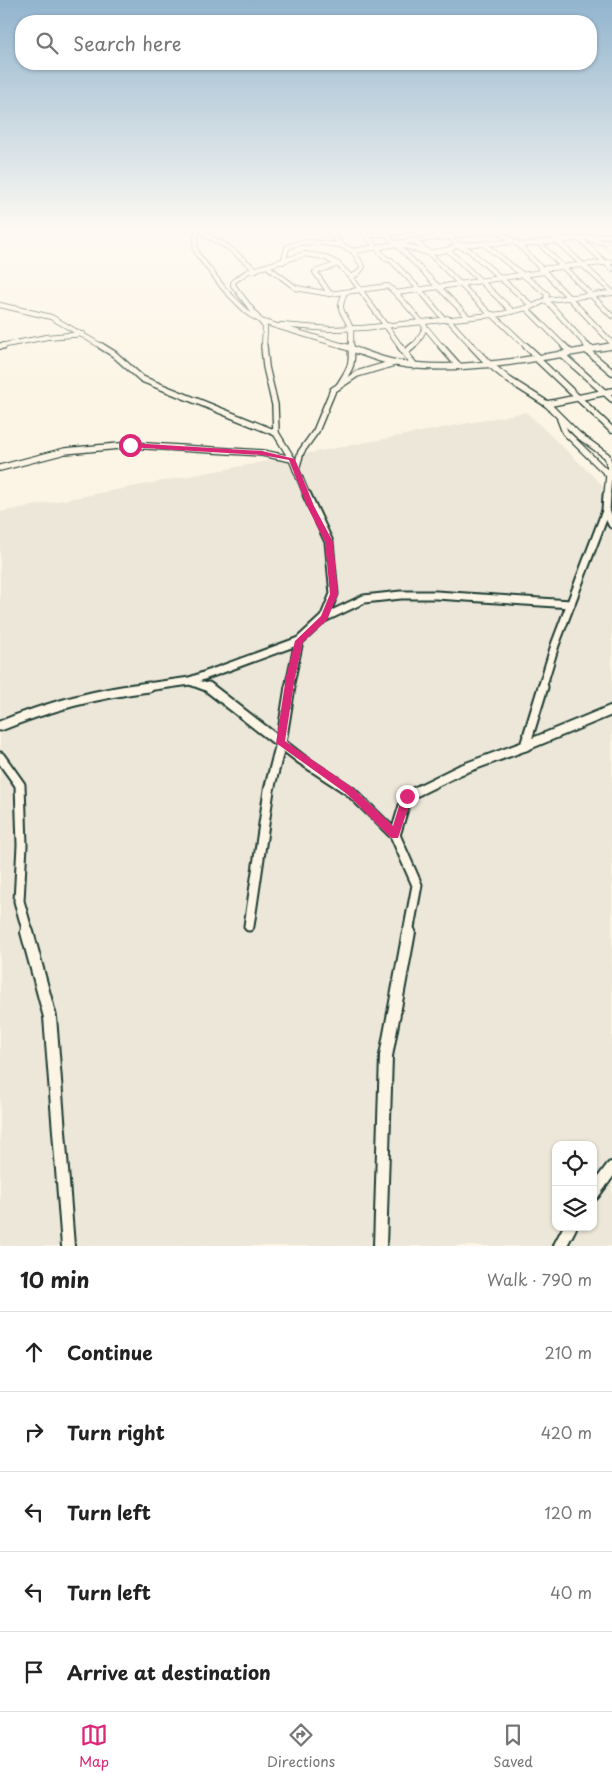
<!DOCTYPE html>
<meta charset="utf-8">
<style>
body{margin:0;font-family:"Playpen Sans",sans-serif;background:#f6f6f6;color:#222}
.controls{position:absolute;right:15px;bottom:15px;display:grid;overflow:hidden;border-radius:10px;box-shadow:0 1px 4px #0004}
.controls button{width:45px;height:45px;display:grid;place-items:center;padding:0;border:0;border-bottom:1px solid #e0e0e0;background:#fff;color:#222;font:25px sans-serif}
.stop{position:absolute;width:15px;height:15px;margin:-11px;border:4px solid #db2777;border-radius:50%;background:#fff}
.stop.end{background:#db2777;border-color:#fff;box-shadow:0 1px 5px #0008}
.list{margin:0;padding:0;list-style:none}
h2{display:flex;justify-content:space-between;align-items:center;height:65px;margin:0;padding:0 20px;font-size:21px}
h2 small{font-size:16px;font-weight:400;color:#767676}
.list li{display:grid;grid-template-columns:32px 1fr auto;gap:15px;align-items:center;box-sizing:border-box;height:80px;padding:0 20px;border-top:1px solid #e0e0e0}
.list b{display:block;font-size:19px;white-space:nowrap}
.list em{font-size:16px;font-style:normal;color:#767676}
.icon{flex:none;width:28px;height:28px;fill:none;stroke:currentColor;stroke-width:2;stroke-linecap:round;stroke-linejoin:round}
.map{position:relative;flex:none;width:612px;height:1246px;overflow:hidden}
.search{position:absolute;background:#fff;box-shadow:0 1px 4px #0004;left:15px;right:15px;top:15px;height:55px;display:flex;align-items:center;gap:12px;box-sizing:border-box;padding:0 18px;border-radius:20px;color:#767676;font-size:19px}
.sheet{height:465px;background:#fff}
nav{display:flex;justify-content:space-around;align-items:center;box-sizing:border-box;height:70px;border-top:1px solid #e0e0e0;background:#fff;font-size:14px;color:#767676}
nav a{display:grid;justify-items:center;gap:2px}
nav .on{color:#db2777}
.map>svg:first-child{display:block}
</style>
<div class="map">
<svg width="612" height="1246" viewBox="0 0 612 1246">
<rect width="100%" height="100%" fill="#fcf5e5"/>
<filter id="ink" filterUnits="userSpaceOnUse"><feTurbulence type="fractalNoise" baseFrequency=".02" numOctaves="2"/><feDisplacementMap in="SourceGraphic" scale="10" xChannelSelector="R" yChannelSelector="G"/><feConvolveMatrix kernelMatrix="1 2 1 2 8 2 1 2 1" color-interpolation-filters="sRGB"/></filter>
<g filter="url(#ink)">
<path fill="#ece7d8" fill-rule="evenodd" d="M526,412L612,494V1246H0V512ZM556,1145H593V1227H556Z"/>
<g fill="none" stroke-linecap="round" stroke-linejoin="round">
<g stroke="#1f3d34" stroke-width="6">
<g id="minor-far4">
<path d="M197,229L195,248L198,255L225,290L249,314L263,322L347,347"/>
<path d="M201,229L206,235L228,247L256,270"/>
<path d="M328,229L341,245L353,251L363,267L357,274L351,277"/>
<path d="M361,229L386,259L391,260L420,290L444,319"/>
<path d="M381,229L467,316"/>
<path d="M442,229L458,246L469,250L532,306"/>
<path d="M495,229L519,245L612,235"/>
<path d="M546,229L558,240"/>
<path d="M367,236L413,230"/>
<path d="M580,239L612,269"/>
<path d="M589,240L604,242L612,249"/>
<path d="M414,241L429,253L490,314"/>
<path d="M557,241L612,292"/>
<path d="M396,243L498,230"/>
<path d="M539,243L612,316"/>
<path d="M484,244L547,294L546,300L588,347"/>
<path d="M519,245L612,343"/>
<path d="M448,250L512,311"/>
<path d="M353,251L397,244L429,253L448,250L458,245L512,242"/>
<path d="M283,262L287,248C301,238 325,244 341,245"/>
<path d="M268,267L296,288L330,294L345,292"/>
<path d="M540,269L612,262"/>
<path d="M396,293L543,272"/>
<path d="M330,294L315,272L338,264"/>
<path d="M0,305L51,317L103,347"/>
<path d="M526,308L565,347"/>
<path d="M492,314L527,347"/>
<path d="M447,318L473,347"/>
<path d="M281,325L330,329L363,328L502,314L534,306L546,300L612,293"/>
<path d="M0,346L47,337L83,334"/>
<path d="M264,347L265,327L233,285L234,281L247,272L305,254L324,257L338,264L351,277L401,347"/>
<path d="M351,347C351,340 352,332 350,326C342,309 337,312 345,292L388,286C408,304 424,326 442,347"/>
<path d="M412,347L418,341L425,328"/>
<path d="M607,347L612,346"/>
</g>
</g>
<g stroke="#1f3d34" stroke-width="8">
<g id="minor-far3">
<path d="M0,346H3"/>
<path d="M101,346L114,354L142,379L276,433L292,459L307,496"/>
<path d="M264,346L266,367L275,405L276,433"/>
<path d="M343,346C360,351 378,360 397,363C462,375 546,356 612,346"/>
<path d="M400,346L415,366"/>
<path d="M441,346L457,364"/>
<path d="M472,346L488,363L509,380L547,404L578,435L607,456L610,466L607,496"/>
<path d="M526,346L538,357"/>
<path d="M564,346L570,352"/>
<path d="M587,346L591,350"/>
<path d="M586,350L612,372"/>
<path d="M406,352L413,346"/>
<path d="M561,354L612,399"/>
<path d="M536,358L612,430"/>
<path d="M339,386C350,368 353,366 351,346"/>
<path d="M547,404L612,391"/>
<path d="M560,419L565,432L611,477"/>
<path d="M0,468L65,451L130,445L262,453L292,459"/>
<path d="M296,469L301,452L316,431L333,390L357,374L394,363"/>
</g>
</g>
<g stroke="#1f3d34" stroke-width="11">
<g id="minor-far2">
<path d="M307,495L329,542L334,594L324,618"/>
<path d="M607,495L606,511L612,524"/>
<path d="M190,681L209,688"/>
<path d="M140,688L190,681L299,641L324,618L364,599L401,595H436L571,604"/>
<path d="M289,688L299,641"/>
<path d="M542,688L555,645L606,511"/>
</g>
</g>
<g stroke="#1f3d34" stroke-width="13">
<g id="minor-far1">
<path d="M208,687L301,759L350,791L395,835"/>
<path d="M0,726C47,707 99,693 149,687"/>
<path d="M525,746L612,710"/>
<path d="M0,757L20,785L22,845L19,901L28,933"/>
<path d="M249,926L269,790L281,743L290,687"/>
<path d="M408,933L417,885L395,835L407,796L460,770L525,746L543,687"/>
</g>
</g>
<g stroke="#1f3d34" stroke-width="16">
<g id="minor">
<path d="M27,932L50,1017L68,1246"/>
<path d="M593,1194L612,1168"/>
<path d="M380,1246L386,1056L409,932"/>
<path d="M560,1246L570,1227"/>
</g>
</g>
<use href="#minor-far4" stroke="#fcf5e5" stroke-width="4.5"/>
<use href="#minor-far3" stroke="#fcf5e5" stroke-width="5.5"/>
<use href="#minor-far2" stroke="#fcf5e5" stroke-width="7"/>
<use href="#minor-far1" stroke="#fcf5e5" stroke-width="9"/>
<use href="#minor" stroke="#fcf5e5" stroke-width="12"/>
</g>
</g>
<linearGradient id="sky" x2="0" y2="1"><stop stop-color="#91b4ce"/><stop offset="0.57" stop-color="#fefaf3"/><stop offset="1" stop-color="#fefaf3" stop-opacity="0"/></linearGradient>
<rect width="612" height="404" fill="url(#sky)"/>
<path fill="#db2777" d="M130,443L262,451L295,459L314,506L333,542L338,594L327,620L303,642L295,677L285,741L353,788L393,826L403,793H410L412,796L398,838H391L347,794L276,743L286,677L295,641L321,616L330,594L325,542L307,506L289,460L262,455L128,447V444Z"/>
</svg>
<div class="controls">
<button><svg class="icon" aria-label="locate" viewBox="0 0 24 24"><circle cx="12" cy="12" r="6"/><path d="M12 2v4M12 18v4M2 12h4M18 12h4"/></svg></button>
<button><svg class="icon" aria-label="layers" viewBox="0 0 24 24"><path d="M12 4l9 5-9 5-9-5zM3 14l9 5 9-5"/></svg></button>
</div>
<div class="stop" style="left:130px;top:445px"></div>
<div class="stop end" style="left:407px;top:796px"></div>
<div class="search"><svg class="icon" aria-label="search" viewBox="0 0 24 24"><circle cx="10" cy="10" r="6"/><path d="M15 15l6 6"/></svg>Search here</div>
</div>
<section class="sheet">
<h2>10 min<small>Walk · 790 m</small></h2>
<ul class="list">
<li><svg class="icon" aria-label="ahead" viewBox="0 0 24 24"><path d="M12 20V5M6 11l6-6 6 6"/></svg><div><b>Continue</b></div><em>210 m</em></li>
<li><svg class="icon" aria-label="right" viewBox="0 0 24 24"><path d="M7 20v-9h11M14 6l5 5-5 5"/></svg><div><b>Turn right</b></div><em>420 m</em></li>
<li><svg class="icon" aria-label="left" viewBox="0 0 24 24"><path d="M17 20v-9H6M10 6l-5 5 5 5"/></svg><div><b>Turn left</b></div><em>120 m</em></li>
<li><svg class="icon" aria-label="left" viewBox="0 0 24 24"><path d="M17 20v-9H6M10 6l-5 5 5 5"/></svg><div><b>Turn left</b></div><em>40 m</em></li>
<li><svg class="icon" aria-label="arrive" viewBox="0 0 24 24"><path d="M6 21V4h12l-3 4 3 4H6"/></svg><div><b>Arrive at destination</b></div></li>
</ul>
</section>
<nav>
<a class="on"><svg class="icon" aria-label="map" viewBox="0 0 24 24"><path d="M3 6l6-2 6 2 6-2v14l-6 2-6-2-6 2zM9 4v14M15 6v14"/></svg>Map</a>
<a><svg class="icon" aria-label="directions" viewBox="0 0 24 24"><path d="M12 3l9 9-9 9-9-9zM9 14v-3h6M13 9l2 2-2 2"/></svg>Directions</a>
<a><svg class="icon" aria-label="saved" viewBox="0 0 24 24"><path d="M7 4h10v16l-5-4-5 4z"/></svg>Saved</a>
</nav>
